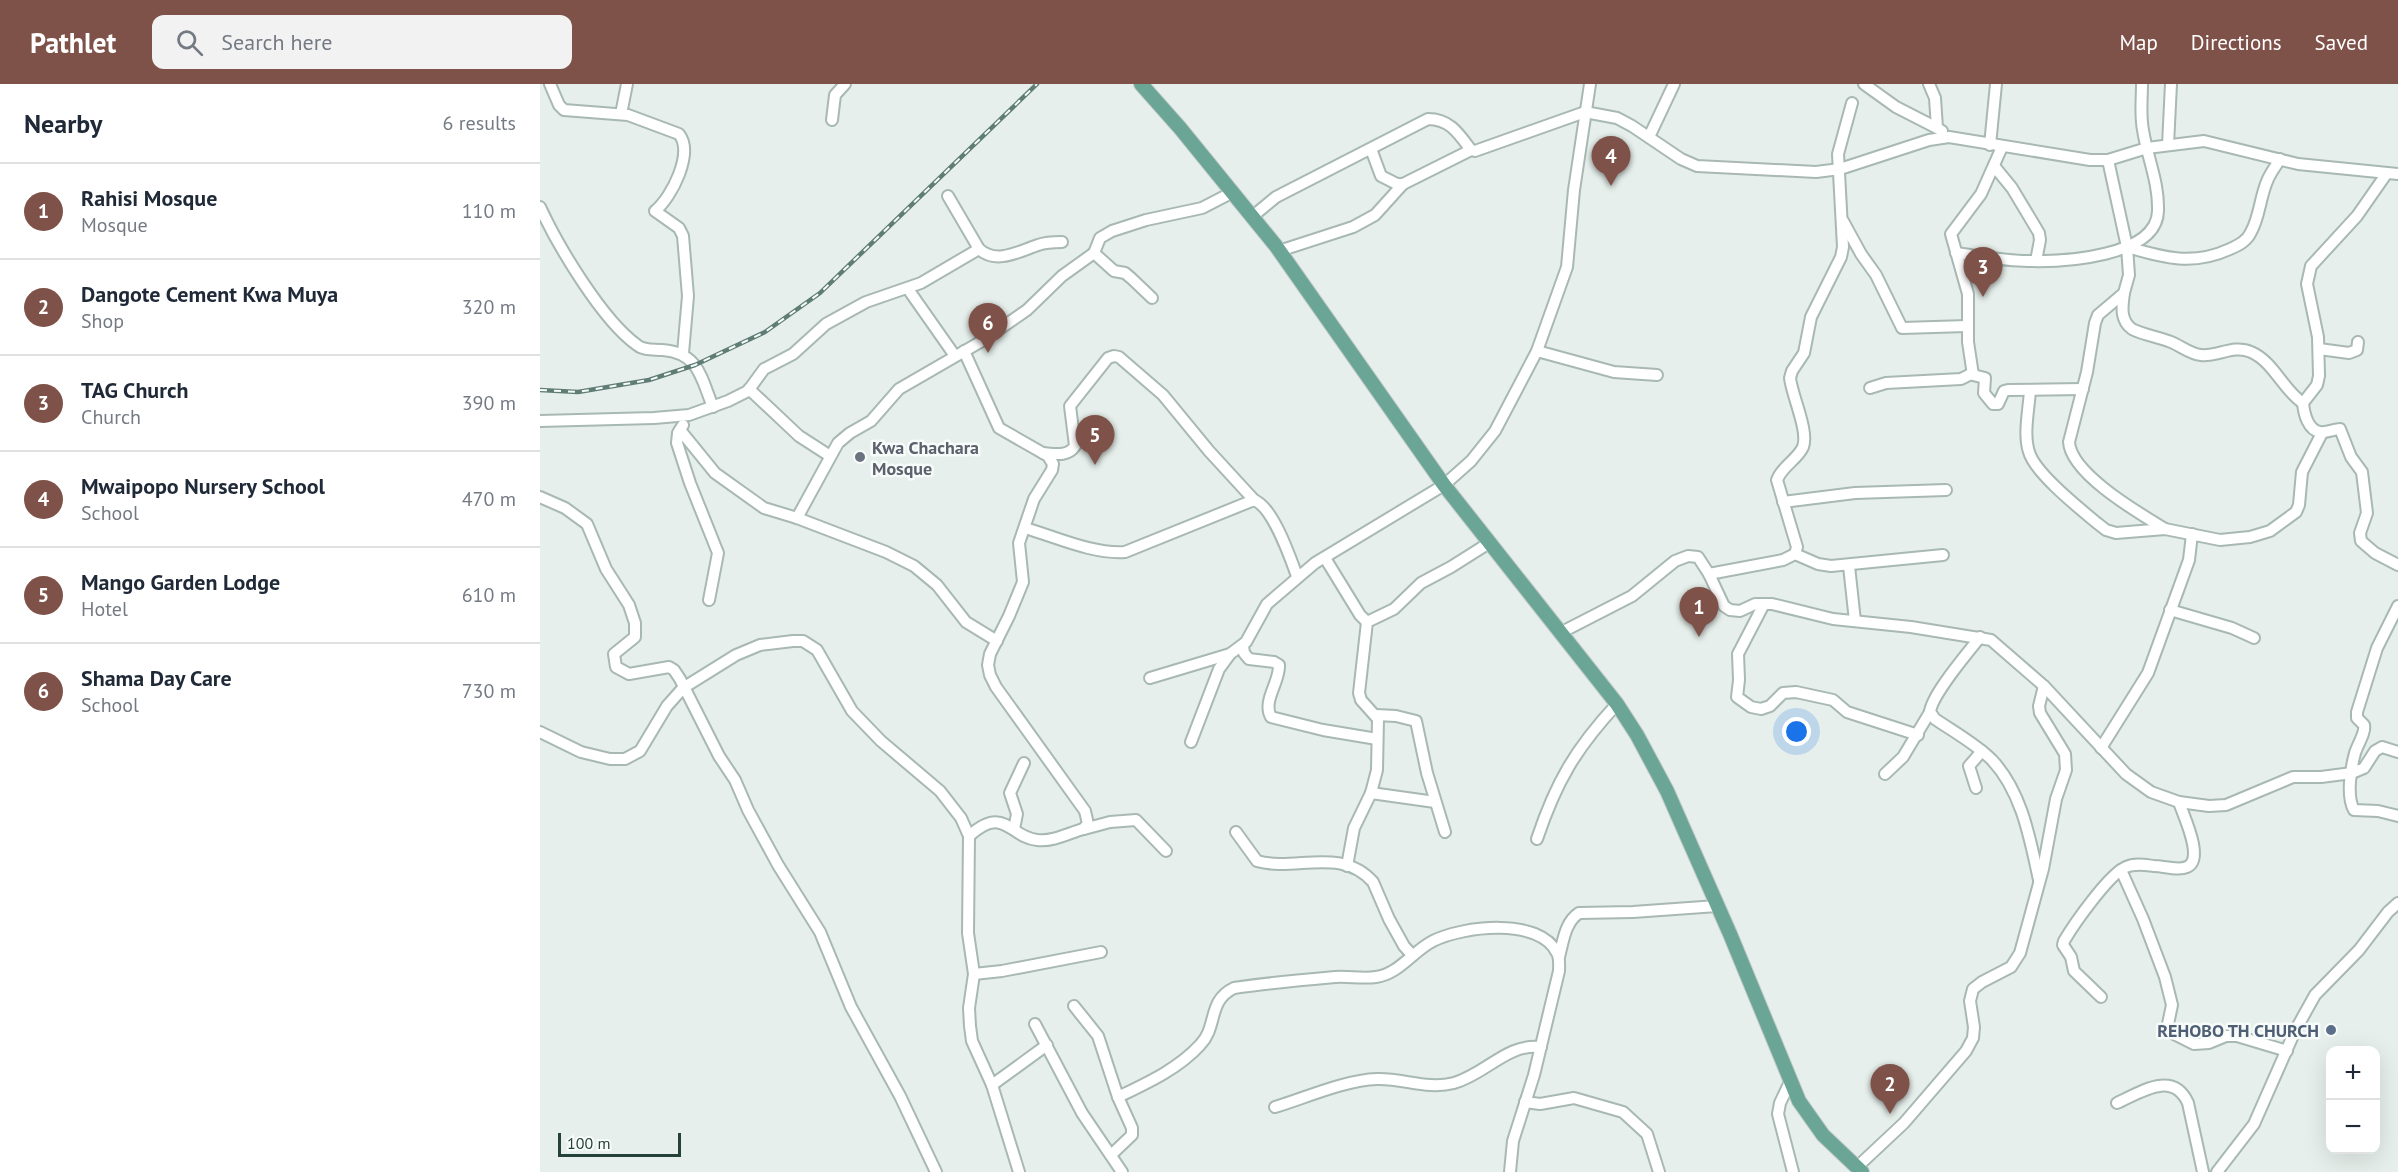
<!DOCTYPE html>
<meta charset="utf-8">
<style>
body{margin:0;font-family:"PT Sans",sans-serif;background:#f2f2f3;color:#1f2937}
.controls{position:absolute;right:18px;bottom:18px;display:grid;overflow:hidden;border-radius:12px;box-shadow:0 6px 24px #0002}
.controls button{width:54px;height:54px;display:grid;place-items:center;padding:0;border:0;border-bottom:2px solid #e0e1e3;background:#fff;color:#1f2937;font:30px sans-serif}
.scale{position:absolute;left:18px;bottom:15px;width:123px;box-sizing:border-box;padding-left:6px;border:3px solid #24423a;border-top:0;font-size:16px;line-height:21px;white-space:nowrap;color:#24423a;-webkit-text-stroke:4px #f7fbf9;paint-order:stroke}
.you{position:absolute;left:1257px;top:648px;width:21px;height:21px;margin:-15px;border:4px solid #fff;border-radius:50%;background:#1a73e8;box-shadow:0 0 0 9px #1a73e833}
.badge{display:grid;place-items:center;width:39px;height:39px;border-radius:50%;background:#7f5249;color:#fff;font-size:20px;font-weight:700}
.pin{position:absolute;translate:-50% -50px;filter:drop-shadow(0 2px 3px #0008)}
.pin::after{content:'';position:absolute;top:32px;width:21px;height:18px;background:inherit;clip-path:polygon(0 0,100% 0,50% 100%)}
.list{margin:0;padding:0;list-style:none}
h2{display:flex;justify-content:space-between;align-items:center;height:78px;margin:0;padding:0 24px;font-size:26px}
h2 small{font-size:20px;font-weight:400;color:#747a83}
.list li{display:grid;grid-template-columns:39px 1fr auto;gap:18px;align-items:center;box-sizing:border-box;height:96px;padding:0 24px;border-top:2px solid #e0e1e3}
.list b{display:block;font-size:22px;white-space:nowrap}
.list p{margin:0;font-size:20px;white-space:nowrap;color:#747a83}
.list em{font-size:20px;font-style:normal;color:#747a83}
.icon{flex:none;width:33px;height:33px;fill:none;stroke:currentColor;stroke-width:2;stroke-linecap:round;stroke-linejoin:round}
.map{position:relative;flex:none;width:1858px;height:1088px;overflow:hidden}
header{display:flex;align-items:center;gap:36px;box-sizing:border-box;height:84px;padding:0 30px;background:#7f5249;color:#fff}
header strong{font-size:28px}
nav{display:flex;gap:33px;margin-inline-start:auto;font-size:21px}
.search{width:420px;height:54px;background:#f2f2f3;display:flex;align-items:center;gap:15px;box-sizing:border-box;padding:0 21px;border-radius:12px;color:#747a83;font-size:22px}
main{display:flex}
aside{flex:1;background:#fff}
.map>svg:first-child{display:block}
</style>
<header>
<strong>Pathlet</strong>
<div class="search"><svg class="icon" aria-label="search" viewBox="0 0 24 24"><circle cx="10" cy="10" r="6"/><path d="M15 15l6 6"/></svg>Search here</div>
<nav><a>Map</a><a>Directions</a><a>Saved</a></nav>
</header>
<main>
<aside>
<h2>Nearby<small>6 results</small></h2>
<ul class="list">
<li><span class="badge">1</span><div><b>Rahisi Mosque</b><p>Mosque</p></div><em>110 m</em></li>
<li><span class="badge">2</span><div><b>Dangote Cement Kwa Muya</b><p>Shop</p></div><em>320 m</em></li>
<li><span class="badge">3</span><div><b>TAG Church</b><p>Church</p></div><em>390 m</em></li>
<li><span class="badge">4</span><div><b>Mwaipopo Nursery School</b><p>School</p></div><em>470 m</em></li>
<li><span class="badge">5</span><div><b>Mango Garden Lodge</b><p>Hotel</p></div><em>610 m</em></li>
<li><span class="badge">6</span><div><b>Shama Day Care</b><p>School</p></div><em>730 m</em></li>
</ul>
</aside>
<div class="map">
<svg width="1858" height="1088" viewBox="0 0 1858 1088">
<rect width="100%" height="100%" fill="#e6efeb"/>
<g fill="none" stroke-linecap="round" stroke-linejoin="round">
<g stroke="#a8b8b2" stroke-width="14">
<g id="minor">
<path d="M10,0L19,21L24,26L88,31L139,50C154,69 132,113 115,127L139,144L143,152L148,212L143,269"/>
<path d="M1324,0L1356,23L1397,44"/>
<path d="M1389,0L1395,14L1397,44L1402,47"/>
<path d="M81,30L87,0"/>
<path d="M292,36L295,11L305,0"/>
<path d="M1109,53L1134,0"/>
<path d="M1450,61L1456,0"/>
<path d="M1628,61L1631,0"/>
<path d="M1462,63L1441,110L1411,150L1428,210V258L1433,291L1445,294L1444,309L1453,320H1458L1464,307L1468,306L1543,305"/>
<path d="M831,65L841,92L857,100H863L931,66"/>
<path d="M1568,76L1587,163L1589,191L1584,209L1558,231L1555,239L1547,288L1529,358C1531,390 1599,429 1625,445"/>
<path d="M1454,82L1472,104L1499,149L1500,156L1496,177"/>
<path d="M1847,89L1817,132L1771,182L1767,200L1778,253L1779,292L1777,301L1763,319C1764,330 1768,346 1780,348C1787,349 1794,345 1800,345L1811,373L1822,388L1827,429L1820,449L1821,457L1835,469L1858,481"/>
<path d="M408,112L439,165C456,181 480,167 498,161C506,158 514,158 522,158"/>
<path d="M0,123C18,162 62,236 97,261C104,267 114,265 123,266C159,269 161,294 173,323"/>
<path d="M713,132L736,113L888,35C910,35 919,50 931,66L935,67L1045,28L1077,34L1092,42L1141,75L1157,82L1276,88L1300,85L1389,56L1409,53L1550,76H1568L1607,64L1664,57L1758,80L1858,90"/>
<path d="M1303,137L1321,170L1336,191L1362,244L1427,242"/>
<path d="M1587,163C1625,174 1653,182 1690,165C1699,161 1707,157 1711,148C1720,132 1720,112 1728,95C1731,88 1736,82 1740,75"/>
<path d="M739,167L813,143L835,131L863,100"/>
<path d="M554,169L574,187L585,189L591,194L612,214"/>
<path d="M1416,169C1440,172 1464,177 1488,177C1523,178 1617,173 1618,127C1619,98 1607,73 1603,46C1600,31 1602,15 1602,0"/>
<path d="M368,205L415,272"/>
<path d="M1584,209C1582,223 1580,236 1592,245C1604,251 1618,253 1631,258C1641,262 1650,270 1661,271C1677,273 1694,260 1711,268C1734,278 1743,306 1763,319"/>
<path d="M1779,265L1809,269L1817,266L1818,258"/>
<path d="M424,267L459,344L508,372L513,380L512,386L494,415L479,459L483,498L469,532L450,570L448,581L450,591L456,603L545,727L548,740L543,745C529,749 513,758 497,756C469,753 464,720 429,752"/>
<path d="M997,267L1074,288L1117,291"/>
<path d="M1330,304L1346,299L1421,295L1433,289"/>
<path d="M209,305L259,352L290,372"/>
<path d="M1490,306C1489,325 1483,350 1489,368C1495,389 1539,424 1557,439L1566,446L1576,449L1625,445L1680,456L1710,453L1730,447L1756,428L1759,421L1762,388L1782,349"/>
<path d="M0,337L114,334L149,331L188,317L208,307L224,285L253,270L286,240L326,218L381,199L439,165"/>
<path d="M143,341L138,349L137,359L150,399L178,469L169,516"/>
<path d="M140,346L175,389L224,424L257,434L346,468L374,482L397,501L426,538L457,557"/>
<path d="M503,369C515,370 528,373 535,362L530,322L568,274L574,272L579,273L623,311L669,367L714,416"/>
<path d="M0,413L25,424L47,440L66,485L89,521L95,539V553L74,570L76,583L89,590L129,583L134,586L140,595L179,672L195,696L208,726L238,781L280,848L311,923L360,1012L396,1088"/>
<path d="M1243,418L1315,409L1406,406"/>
<path d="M257,434L298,359L310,349L331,337L359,305L442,257L487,226L522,192L554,169L560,154L572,147L606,136L662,124L693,108"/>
<path d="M485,444C516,453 552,470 585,468L714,416C733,423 750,473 757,492"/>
<path d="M1255,470L1278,480L1291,482L1403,471"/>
<path d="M785,474L820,531L827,538"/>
<path d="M1309,482L1315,537"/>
<path d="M1169,490L1243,476L1255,470L1257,463L1237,396C1242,382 1257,376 1263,363C1269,347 1252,312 1250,294L1252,287L1264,269L1271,233L1301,173L1303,163L1298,70L1312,19"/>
<path d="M1224,520L1198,570L1199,596L1197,613L1211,623L1221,625L1230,622L1243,609L1256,608L1293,616L1307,628L1378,651"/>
<path d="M1858,522L1837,564L1817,628V634C1818,635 1823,640 1824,641C1826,648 1817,662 1815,669C1811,684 1806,712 1814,726L1838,727L1858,732"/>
<path d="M1630,526L1692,544L1714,554"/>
<path d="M1020,549L1092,512L1135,477L1148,472L1158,473L1169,490L1184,522L1190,526L1200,527L1215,520H1232L1293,535L1371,543L1451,556L1504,602L1586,690L1611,708L1639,718L1669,722L1686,721L1753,693H1781L1812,689L1824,684L1835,667L1842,663L1858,668"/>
<path d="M1440,553C1428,569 1392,610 1390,628L1395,635C1414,648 1436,660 1452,676C1482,708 1490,755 1499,796"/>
<path d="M703,562L704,569L709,575L734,578L739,581C740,598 722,617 731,633L783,646L837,655"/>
<path d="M610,594L690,570"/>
<path d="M836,631L856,632L876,637L887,689L905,748"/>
<path d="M0,648L41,668L70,675H85L100,667L127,622L143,604L196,571L220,561L253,557H263L277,566L312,627L341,657L400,707L421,734L429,752L428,849L434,890L429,924L430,942L432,957L452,1001L479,1088"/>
<path d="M651,658L679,585L690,570L706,558L727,520L775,479L904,401L931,377L955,347L997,267L1027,183L1034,106L1050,0"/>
<path d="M1561,664L1608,589L1649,476L1652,450"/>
<path d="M1345,690L1363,673L1390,628"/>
<path d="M1436,704L1429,682L1442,667"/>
<path d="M831,709L895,718"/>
<path d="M474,745L477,730L470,709L484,679"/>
<path d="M544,745L570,738L596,736L626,767"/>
<path d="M696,748L717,777C755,788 801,762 833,798L849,835L864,862L872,871"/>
<path d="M997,755C1016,698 1036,664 1077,620"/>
<path d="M807,782L814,744L831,709L837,686L838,635L821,616L819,609L827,538L854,525L881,499L911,483L949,459"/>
<path d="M1581,786L1603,835L1625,893L1632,921L1628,940L1634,950L1654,960L1669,959L1686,952H1697L1747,967"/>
<path d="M1019,873C1023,858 1025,838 1039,829L1093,828L1177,822"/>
<path d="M434,890L462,887L561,868"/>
<path d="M1561,913L1534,887L1531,873L1523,861L1524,857C1534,840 1569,790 1586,783C1595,779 1605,781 1614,782C1624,782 1638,787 1647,783C1665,775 1643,731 1639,718"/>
<path d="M534,922L558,952L578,1013L592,1044V1051L571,1071"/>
<path d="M495,940L542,1029L582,1088"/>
<path d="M1250,998L1240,1019L1238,1030L1253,1088"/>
<path d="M452,1001L507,961"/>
<path d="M578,1013C607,999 638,985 660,961C678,943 667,917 694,904C727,899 761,896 795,893C808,892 823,895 836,893C859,890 873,867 893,857C923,842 1000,833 1017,869C1020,874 1019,881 1019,887L994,991L973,1057L970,1088"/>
<path d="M985,1018L1000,1020L1034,1014L1083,1028L1107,1050L1119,1088"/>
<path d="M1577,1019C1601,1008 1633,986 1648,1019L1663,1088"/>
<path d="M735,1023C765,1014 805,996 837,995C863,994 887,1006 914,999C946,990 967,959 1001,963"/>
<path d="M1317,1083L1364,1039L1426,967L1433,954L1434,943L1430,917L1433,905L1442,898L1471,883L1480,869L1503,785L1516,715L1526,686L1525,670L1500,629L1499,622L1504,602"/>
<path d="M1677,1088L1714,1040L1755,947L1775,911L1819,866L1848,828L1858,819"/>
</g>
</g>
<g stroke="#c2cac8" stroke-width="16">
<path id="major" d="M601,0L640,44L736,162L904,401L1077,620L1097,651L1127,707L1190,850L1259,1017L1283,1051L1322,1088"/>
</g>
<use href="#minor" stroke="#fff" stroke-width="10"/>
<use href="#major" stroke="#6aa596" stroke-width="14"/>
<g stroke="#5f7d75" stroke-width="4.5">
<path id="rail" d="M0,306L38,308L109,296L155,281L225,248L280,209L497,0"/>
</g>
<use href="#rail" stroke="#f7fbf9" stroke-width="2" stroke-dasharray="7" stroke-linecap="butt"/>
</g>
<circle fill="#6b7280" stroke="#f7fbf9" stroke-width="2" cx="320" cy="373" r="6"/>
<circle fill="#5c6f8a" stroke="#f7fbf9" stroke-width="2" cx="1791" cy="946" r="6"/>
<g text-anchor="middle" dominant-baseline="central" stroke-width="5" stroke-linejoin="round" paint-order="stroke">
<g font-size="18" font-weight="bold" fill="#5b616d" stroke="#f7fbf9" text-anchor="start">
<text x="332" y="363">Kwa Chachara<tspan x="332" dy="21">Mosque</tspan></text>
</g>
<g font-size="18" font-weight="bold" fill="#4e5e75" stroke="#f7fbf9" text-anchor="end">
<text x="1779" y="946">REHOBO TH CHURCH</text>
</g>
</g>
</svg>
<div class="controls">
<button>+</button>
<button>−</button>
</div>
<div class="scale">100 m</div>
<div class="you"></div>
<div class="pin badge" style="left:1159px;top:553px">1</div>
<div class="pin badge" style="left:1350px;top:1030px">2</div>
<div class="pin badge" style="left:1443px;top:213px">3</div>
<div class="pin badge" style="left:1071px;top:102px">4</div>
<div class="pin badge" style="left:555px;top:381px">5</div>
<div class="pin badge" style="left:448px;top:269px">6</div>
</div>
</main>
